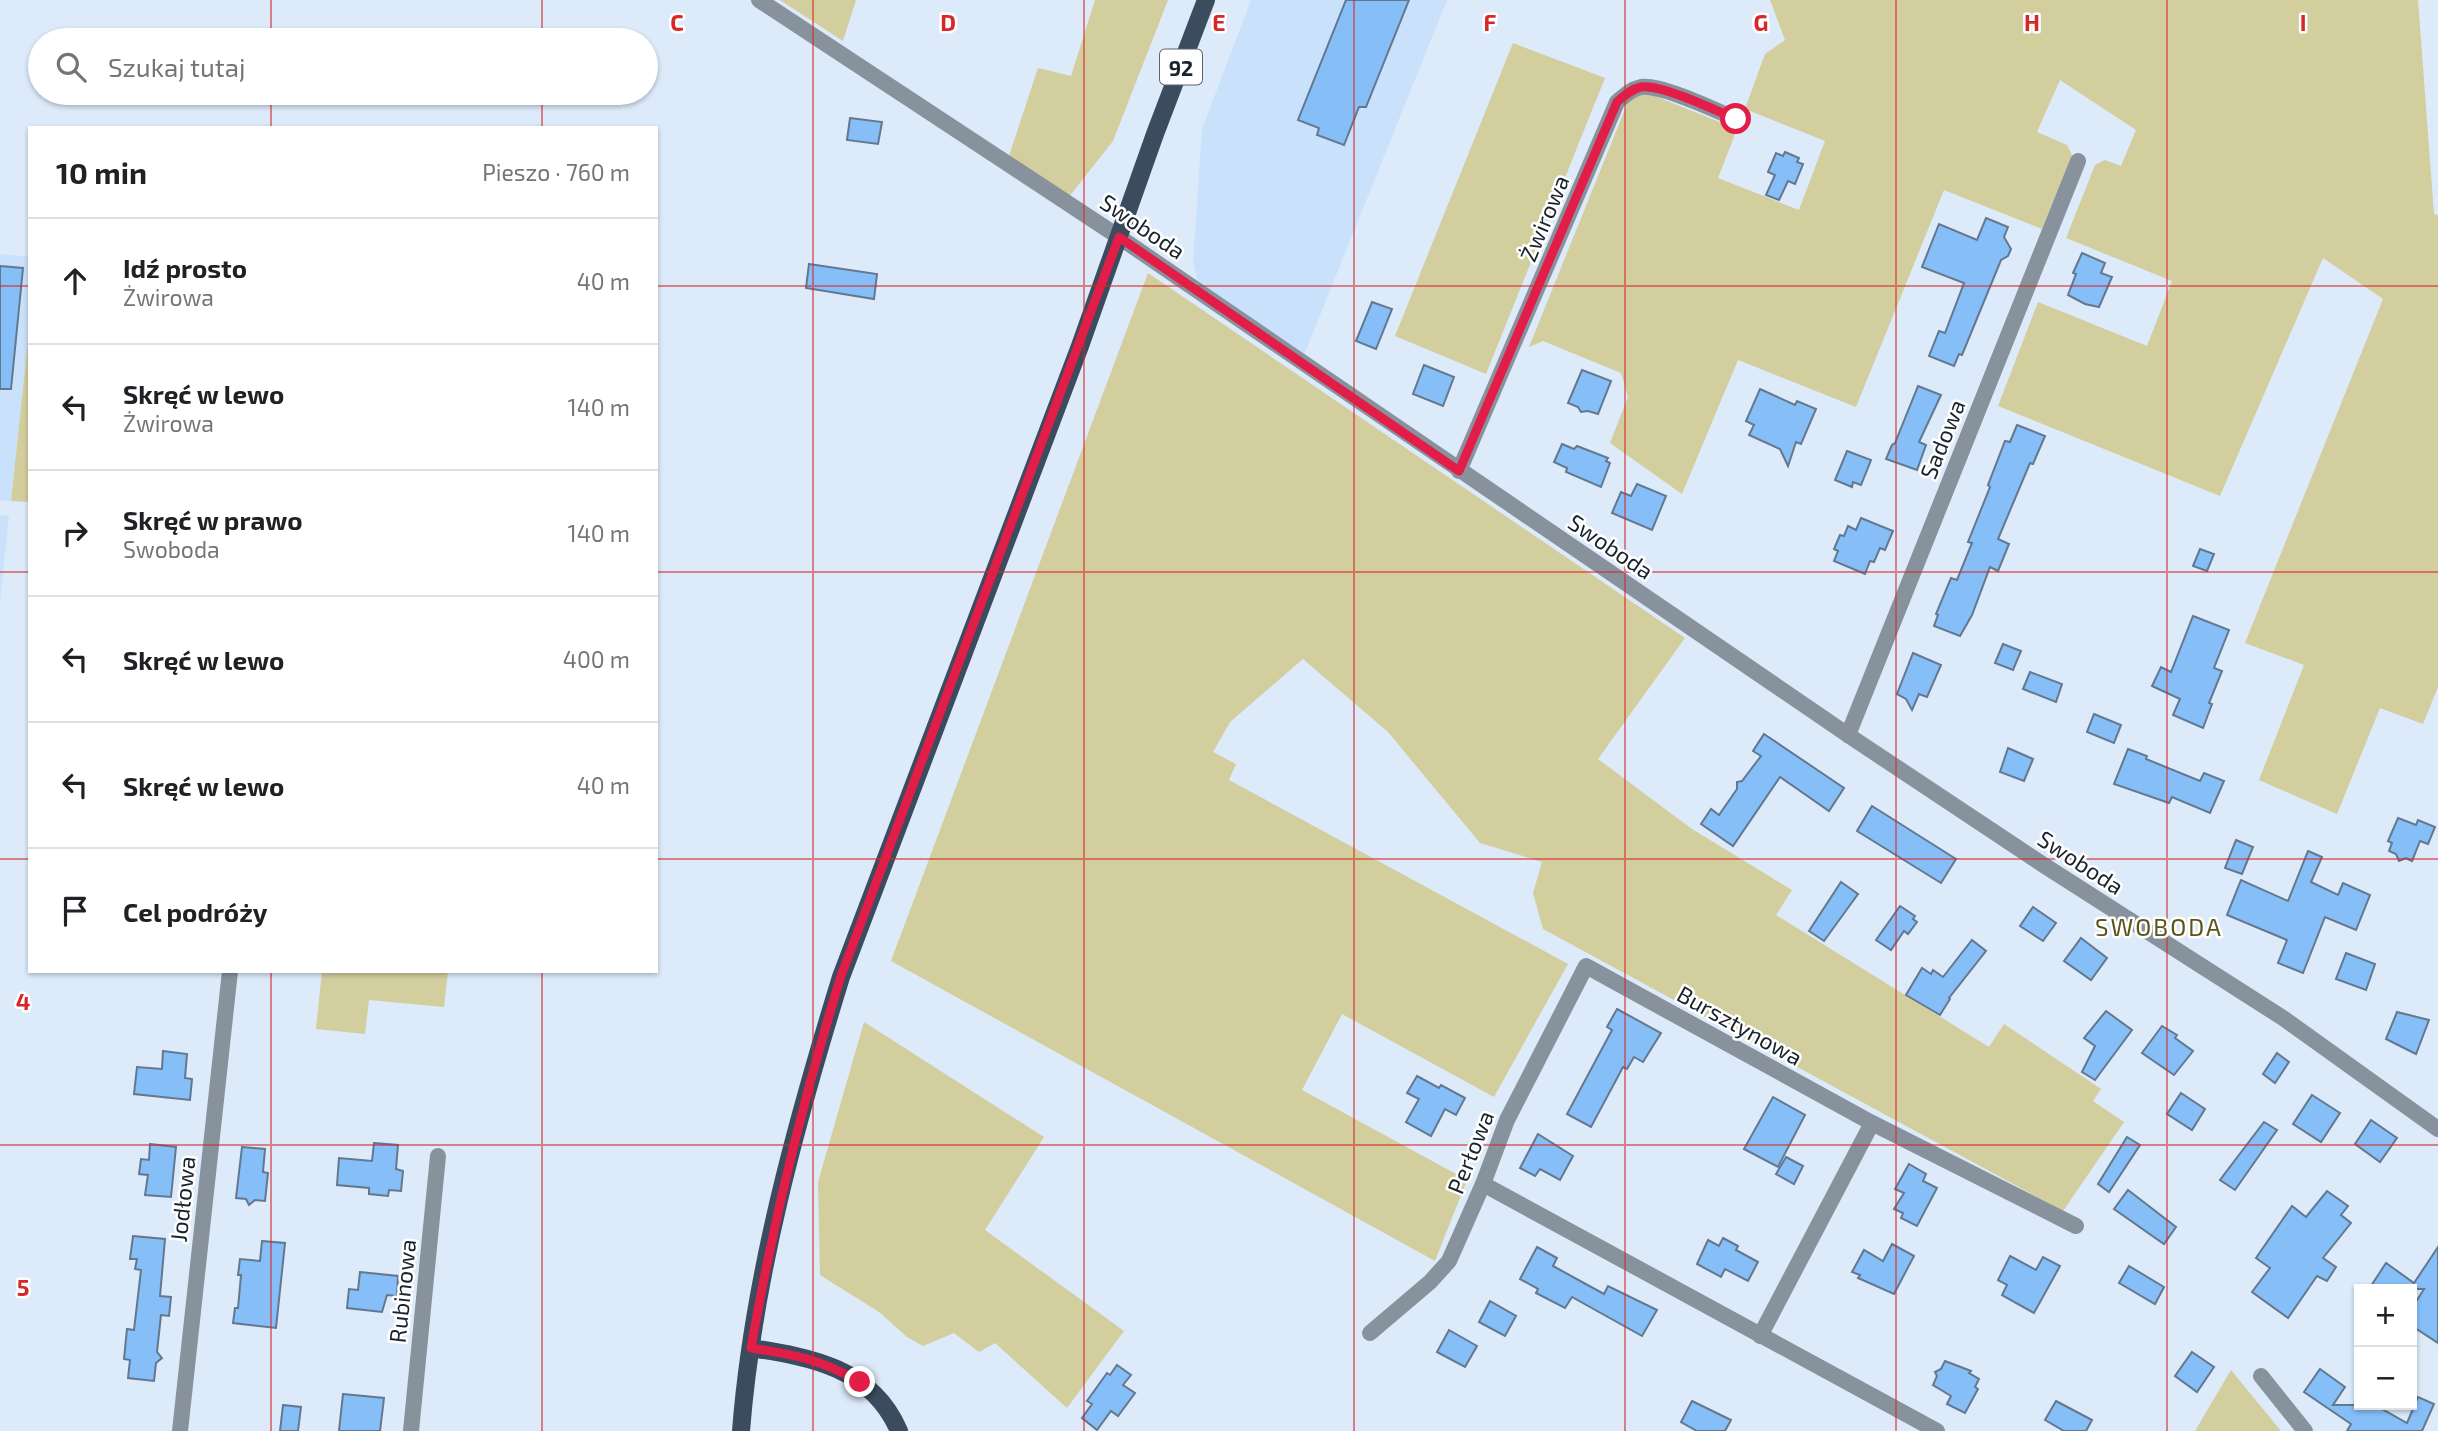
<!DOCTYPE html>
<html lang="pl">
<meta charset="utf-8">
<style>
body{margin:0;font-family:"Exo 2",sans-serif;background:#f6f6f6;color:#202124}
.controls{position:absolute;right:21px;bottom:21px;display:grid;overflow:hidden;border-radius:0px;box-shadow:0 2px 5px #0004}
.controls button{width:63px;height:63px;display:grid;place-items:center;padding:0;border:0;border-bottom:2px solid #e0e0e0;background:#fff;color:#202124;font:35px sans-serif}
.stop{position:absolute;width:21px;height:21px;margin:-16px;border:5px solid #e11d48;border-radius:50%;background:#fff}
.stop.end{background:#e11d48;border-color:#fff;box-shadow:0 2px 7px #0008}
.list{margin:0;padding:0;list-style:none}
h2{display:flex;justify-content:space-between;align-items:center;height:91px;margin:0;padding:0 28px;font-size:30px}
h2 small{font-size:23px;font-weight:400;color:#757577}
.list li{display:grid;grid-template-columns:46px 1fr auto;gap:21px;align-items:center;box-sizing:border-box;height:126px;padding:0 28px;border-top:2px solid #e0e0e0}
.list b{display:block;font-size:26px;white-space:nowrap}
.list p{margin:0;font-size:23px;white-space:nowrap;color:#757577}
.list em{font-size:23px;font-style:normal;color:#757577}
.icon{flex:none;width:38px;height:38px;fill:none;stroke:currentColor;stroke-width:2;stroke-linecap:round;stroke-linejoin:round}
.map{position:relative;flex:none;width:2438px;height:1431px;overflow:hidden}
.search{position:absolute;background:#fff;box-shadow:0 2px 5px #0004;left:28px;top:28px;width:630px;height:77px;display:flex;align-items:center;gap:18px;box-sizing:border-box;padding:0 24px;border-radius:38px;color:#757577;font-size:26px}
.panel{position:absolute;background:#fff;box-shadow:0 2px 5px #0004;left:28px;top:126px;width:630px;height:847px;border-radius:0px}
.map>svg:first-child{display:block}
</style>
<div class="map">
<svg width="2438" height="1431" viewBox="0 0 2438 1431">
<rect width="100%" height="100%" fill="#dceafa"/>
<g fill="#cae1fb">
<path d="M1251,0H1447L1304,355L1199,284L1193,262L1202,129Z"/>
<path d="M0,254L30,257V322L11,501L0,500Z"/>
<path d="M0,515L9,516L0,602Z"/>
</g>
<g fill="#d3ce9d">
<path d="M780,0H856L843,41Z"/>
<path d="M1095,0H1168L1113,141L1068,198L1009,156L1038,68L1071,76Z"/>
<path d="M1770,0H2418L2434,214L2438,215V687L2423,724L2380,708L2337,814L2259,780L2304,665L2245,643L2383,299L2323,258L2220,496L1998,406L2038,302L2147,346L2172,281L2066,238L2095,165L2105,160L2121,166L2136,130L2060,80L2037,132L2067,145L2072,155L2042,229L1944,190L1856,407L1738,360L1682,494L1610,443L1628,397L1621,373L1543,341L1529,347L1630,97L1645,92L1737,129L1718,178L1799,210L1825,141L1745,109L1765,54L1785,40Z"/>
<path d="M1513,43L1605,78L1486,374L1395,336Z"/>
<path d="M1148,273L1685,638L1598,759L1692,829L1792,890L1776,915L1989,1047L2004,1024L2101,1089L2093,1101L2124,1122L2063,1211L1543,929L1533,893L1542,862L1480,843L1388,732L1303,659L1230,722L1213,752L1236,764L1229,780L1568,964L1494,1097L1342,1014L1302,1090L1467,1180L1435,1261L891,961Z"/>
<path d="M30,322V502L11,501Z"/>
<path d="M322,971H448L444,1007L369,1000L365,1034L316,1029Z"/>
<path d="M864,1022L1044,1137L985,1230L1124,1331L1067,1408L995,1343L979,1352L954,1333L923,1346L907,1337L879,1312L820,1275L818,1182Z"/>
<path d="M2231,1370L2281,1431H2195Z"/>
</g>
<g fill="#86bef8" stroke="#63788f" stroke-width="2">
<path d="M1346,0H1409L1366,107H1359L1344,145L1317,135L1319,128L1298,120Z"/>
<path d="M850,118L882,122L878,144L847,140Z"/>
<path d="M1785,152L1799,158L1797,162L1803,164L1795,184L1788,181L1779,200L1766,195L1775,175L1768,172L1776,153L1783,156Z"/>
<path d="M1986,218L2008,227L2004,237L2011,249L2008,256L2001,260L1962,355L1959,354L1954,366L1929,356L1939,331L1945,333L1964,283L1922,267L1939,224L1977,240Z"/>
<path d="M2082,253L2105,263L2101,273L2112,277L2099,307L2085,304L2068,295L2076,274L2073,273Z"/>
<path d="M809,264L877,274L874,299L806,288Z"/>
<path d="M0,266L23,268L11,389H0Z"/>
<path d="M1372,302L1392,309L1376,349L1356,341Z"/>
<path d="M1424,365L1454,377L1443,406L1413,394Z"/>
<path d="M1582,370L1611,381L1598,414L1588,411L1581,412L1578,407L1568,403Z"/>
<path d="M1918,386L1941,395L1919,442L1926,445L1917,470L1886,459L1892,445L1895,443Z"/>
<path d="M1760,389L1795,405L1797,401L1816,409L1801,444L1796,442L1788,466L1780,449L1749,435L1754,425L1746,421Z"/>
<path d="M2017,425L2045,436L2033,464L2030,463L1998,539L2009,544L1998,571L1990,567L1972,615L1960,636L1934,626L1938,615L1936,614L1951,578L1957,580L1972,543L1968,542L1990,487L1988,485L2005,441L2010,442Z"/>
<path d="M1562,444L1574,449L1577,446L1608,458L1606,461L1610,463L1601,487L1566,472L1567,468L1554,462Z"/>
<path d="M1847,451L1871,460L1861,485L1853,482L1852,487L1835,480Z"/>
<path d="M1637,484L1666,496L1652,530L1612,513L1621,492L1631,496Z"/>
<path d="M1861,518L1893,531L1885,550L1880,548L1874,562L1870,561L1865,574L1834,561L1838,551L1834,549L1840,535L1844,536L1848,526L1856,530Z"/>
<path d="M2200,549L2214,554L2207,571L2193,566Z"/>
<path d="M2193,616L2229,630L2214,668L2222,671L2209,703L2212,704L2203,728L2173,715L2180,699L2152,686L2161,667L2171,672Z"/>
<path d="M2003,644L2021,651L2013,670L1995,663Z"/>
<path d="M1913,653L1941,665L1927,697L1919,694L1912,710L1906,699L1897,694Z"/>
<path d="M2030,672L2062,684L2056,702L2023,689Z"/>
<path d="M2094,714L2121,725L2114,743L2087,732Z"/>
<path d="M1764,734L1844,788L1829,811L1780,777L1733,846L1701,824L1711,809L1719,815L1737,789V782L1742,781L1761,756L1753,751Z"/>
<path d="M2008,748L2033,759L2024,781L2000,772Z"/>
<path d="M2128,749L2147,756L2146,759L2200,781L2204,773L2224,781L2210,813L2172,797L2169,803L2114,784Z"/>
<path d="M1872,806L1956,859L1941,883L1857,831Z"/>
<path d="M2398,818L2416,825L2418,820L2435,827L2428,844L2420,841L2412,861L2406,858L2399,861L2396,854L2389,851L2392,843L2388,841Z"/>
<path d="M2236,840L2253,847L2242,874L2225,868Z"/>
<path d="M2308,851L2322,857L2311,882L2338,895L2343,883L2370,895L2356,930L2325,917L2303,973L2278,963L2287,940L2227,915L2241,880L2288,901Z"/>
<path d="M1841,882L1858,894L1824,941L1809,931Z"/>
<path d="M1900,906L1915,916L1913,919L1917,922L1908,934L1904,931L1891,950L1876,940Z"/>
<path d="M2033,907L2056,923L2043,941L2020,926Z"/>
<path d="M2081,938L2107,958L2091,980L2064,961Z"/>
<path d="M1972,940L1986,951L1949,998L1950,999L1940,1015L1906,995L1922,968L1931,974L1933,970L1943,977Z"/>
<path d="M2346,953L2375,964L2366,990L2336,979Z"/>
<path d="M1617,1009L1661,1033L1643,1062L1634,1057L1627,1069L1623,1067L1591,1127L1567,1114L1612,1030L1607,1027Z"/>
<path d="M2106,1011L2132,1030L2095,1080L2082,1072L2095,1046L2084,1038Z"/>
<path d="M2397,1012L2429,1020L2416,1054L2386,1039Z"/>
<path d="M2162,1026L2177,1035L2175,1038L2193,1051L2174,1075L2142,1053Z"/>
<path d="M163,1051L187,1054L185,1078L192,1079L190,1100L134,1094L137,1067L162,1069Z"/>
<path d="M2277,1053L2289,1062L2275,1083L2263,1074Z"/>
<path d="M1417,1076L1439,1088L1441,1085L1465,1098L1456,1115L1445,1109L1431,1136L1406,1122L1419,1099L1407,1093Z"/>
<path d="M2181,1093L2205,1109L2192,1130L2167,1114Z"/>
<path d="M2312,1095L2340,1113L2321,1142L2293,1124Z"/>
<path d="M1773,1097L1805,1115L1778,1167L1744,1149Z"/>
<path d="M2371,1120L2397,1138L2380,1162L2355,1144Z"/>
<path d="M2264,1122L2277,1130L2235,1190L2220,1180Z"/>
<path d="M1538,1134L1573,1156L1560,1180L1540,1169L1535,1176L1520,1168Z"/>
<path d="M2127,1137L2140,1145L2109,1192L2098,1184Z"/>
<path d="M374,1143L398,1145L396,1169L403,1171L401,1191L389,1190L388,1196L369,1194V1188L337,1185L339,1158L372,1161Z"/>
<path d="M150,1144L176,1147L171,1197L145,1195L148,1175L139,1174L141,1159L149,1160Z"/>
<path d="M242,1147L265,1149L263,1172L268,1173L265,1201L255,1200L249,1205L246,1199L236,1198Z"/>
<path d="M1786,1157L1803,1166L1794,1184L1776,1174Z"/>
<path d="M1909,1164L1926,1174L1923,1181L1937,1188L1917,1226L1901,1218L1903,1213L1894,1209L1904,1193L1895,1189Z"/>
<path d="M2128,1190L2176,1227L2164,1244L2114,1209Z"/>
<path d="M2327,1191L2348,1206L2341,1215L2351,1223L2323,1258L2336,1267L2327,1281L2317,1276L2288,1318L2252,1292L2270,1268L2256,1258L2292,1206L2306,1217Z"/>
<path d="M133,1236L165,1239L160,1296L171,1297L169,1316L161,1315L157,1352L162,1358L156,1363L154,1381L128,1378L130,1360L124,1359L127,1329L134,1330L141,1270L135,1269L137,1259H130Z"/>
<path d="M1723,1238L1738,1246L1736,1250L1758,1262L1748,1281L1725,1269L1721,1277L1697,1264L1708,1240L1719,1246Z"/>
<path d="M262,1241L285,1243L276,1328L233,1323L235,1308H238L241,1275H238L240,1259L260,1261Z"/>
<path d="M1892,1244L1914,1256L1894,1294L1858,1278L1860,1275L1852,1272L1864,1250L1883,1261Z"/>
<path d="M1537,1247L1557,1258L1553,1266L1604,1294L1608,1286L1657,1310L1642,1336L1572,1297L1565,1308L1536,1293L1538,1289L1520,1279Z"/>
<path d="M2438,1247V1343L2412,1326V1308L2424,1289H2369L2386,1263L2414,1283Z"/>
<path d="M2010,1256L2036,1270L2043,1257L2060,1266L2034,1313L2002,1295L2007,1285L1998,1280Z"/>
<path d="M2129,1266L2164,1287L2155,1304L2119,1283Z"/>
<path d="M360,1272L398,1276L397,1296L387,1295L382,1312L347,1308L349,1289L358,1290Z"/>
<path d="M1490,1301L1516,1316L1505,1336L1479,1322Z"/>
<path d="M1449,1330L1477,1346L1465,1367L1437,1352Z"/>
<path d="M2192,1352L2214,1367L2197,1392L2175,1376Z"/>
<path d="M1945,1361L1971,1371L1969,1373L1979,1379L1975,1387L1978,1389L1965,1413L1947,1404L1951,1396L1933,1385L1937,1376L1935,1372L1941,1369Z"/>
<path d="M1117,1365L1131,1375L1123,1385L1135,1393L1118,1416L1111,1411L1097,1430L1082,1418L1092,1404L1087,1401L1107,1373L1110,1375Z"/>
<path d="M2320,1369L2345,1387L2333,1405H2375L2407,1423L2418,1397L2434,1404L2422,1431H2347L2351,1424L2304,1392Z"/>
<path d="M343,1394L384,1398L380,1431H339Z"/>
<path d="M1692,1401L1731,1420L1725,1431H1697L1681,1422Z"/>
<path d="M2056,1401L2092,1420L2086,1431H2064L2045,1420Z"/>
<path d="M283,1405L301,1407L298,1431H280Z"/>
</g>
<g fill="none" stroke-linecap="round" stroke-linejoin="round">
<g stroke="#88929d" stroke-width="16">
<path d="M759,0L1119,237L1848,735L2042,864L2283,1018L2438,1129"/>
<path d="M1459,471L1617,102C1624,96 1631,89 1641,87C1661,84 1715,110 1736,119"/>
<path d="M1848,735L2078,161"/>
<path d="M1483,1184L1937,1431"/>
<path d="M1370,1333L1430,1282L1449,1261L1483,1184L1507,1120L1586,966L1872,1123L2076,1226"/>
<path d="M1760,1336L1872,1123"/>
<path d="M2261,1376L2305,1431"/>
<path d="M180,1431L230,971"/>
<path d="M411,1431L438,1156"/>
</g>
<g stroke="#3b4c5e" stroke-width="18">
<path d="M751,1348C811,1357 872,1368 899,1431"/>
<path d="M741,1431C753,1278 796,1123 841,977L1080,346L1155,134L1206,0"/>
</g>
</g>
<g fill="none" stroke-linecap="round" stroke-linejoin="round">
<path stroke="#e11d48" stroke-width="9" d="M860,1382C820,1359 796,1355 751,1348C773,1222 803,1099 841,976L1119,237L1459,471L1617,102C1624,96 1631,89 1641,87C1661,84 1715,110 1736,119"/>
</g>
<path fill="none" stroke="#d62828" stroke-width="2" stroke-opacity="0.55" d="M271,0V40M542,0V40M813,0V1431M1084,0V1431M1354,0V1431M1625,0V1431M1896,0V1431M2167,0V1431M271,93V128M542,93V128M0,286H30M656,286H2438M0,572H30M656,572H2438M0,859H30M656,859H2438M271,971V1431M542,971V1431M0,1145H2438"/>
<g text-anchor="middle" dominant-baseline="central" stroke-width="5" stroke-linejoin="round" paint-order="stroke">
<rect fill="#fff" stroke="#5f656b" stroke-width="2" x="1160" y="49.5" width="42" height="35" rx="5"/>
<g font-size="21" font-weight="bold" fill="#1a232c">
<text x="1181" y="67">92</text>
</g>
<g font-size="23" fill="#1a232c" stroke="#fff">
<text transform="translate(1544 218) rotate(-67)">Żwirowa</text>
<text transform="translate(1143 226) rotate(34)">Swoboda</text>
<text transform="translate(1942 439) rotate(-68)">Sadowa</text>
<text transform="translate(1611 546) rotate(34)">Swoboda</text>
<text transform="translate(2081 862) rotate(33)">Swoboda</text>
<text transform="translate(1740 1025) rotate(29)">Bursztynowa</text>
<text transform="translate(1470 1152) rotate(-68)">Perłowa</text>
<text transform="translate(182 1199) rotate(-84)">Jodłowa</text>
<text transform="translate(402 1291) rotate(-84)">Rubinowa</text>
</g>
<g font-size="24" letter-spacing="2" fill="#5b5518" stroke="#fff">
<text x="2159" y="926">SWOBODA</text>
</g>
</g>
<g font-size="23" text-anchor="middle" font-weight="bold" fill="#d62828" stroke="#fff" stroke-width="5" stroke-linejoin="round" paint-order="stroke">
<text x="677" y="31">C</text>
<text x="948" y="31">D</text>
<text x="1219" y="31">E</text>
<text x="1490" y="31">F</text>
<text x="1761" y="31">G</text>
<text x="2032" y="31">H</text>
<text x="2303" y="31">I</text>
<text x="23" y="1010">4</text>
<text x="23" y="1296">5</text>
</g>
</svg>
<div class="controls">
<button>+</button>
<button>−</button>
</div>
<div class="stop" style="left:1736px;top:119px"></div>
<div class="stop end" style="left:860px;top:1382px"></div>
<div class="search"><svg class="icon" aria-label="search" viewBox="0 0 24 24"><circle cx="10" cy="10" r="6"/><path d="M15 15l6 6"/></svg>Szukaj tutaj</div>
<section class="panel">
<h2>10 min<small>Pieszo · 760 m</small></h2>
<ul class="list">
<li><svg class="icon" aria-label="ahead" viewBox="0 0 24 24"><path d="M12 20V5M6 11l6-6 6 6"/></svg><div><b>Idź prosto</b><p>Żwirowa</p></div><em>40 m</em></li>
<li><svg class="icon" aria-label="left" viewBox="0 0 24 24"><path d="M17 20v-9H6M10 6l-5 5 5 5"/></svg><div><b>Skręć w lewo</b><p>Żwirowa</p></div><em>140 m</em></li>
<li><svg class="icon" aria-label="right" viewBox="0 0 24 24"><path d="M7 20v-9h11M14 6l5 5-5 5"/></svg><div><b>Skręć w prawo</b><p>Swoboda</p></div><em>140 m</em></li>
<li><svg class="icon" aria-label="left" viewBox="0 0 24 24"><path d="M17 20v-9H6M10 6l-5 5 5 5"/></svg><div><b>Skręć w lewo</b></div><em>400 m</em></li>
<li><svg class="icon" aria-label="left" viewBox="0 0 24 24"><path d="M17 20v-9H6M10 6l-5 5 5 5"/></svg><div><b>Skręć w lewo</b></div><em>40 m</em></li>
<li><svg class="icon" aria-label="arrive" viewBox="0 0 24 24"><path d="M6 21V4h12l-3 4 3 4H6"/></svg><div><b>Cel podróży</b></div></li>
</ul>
</section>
</div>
